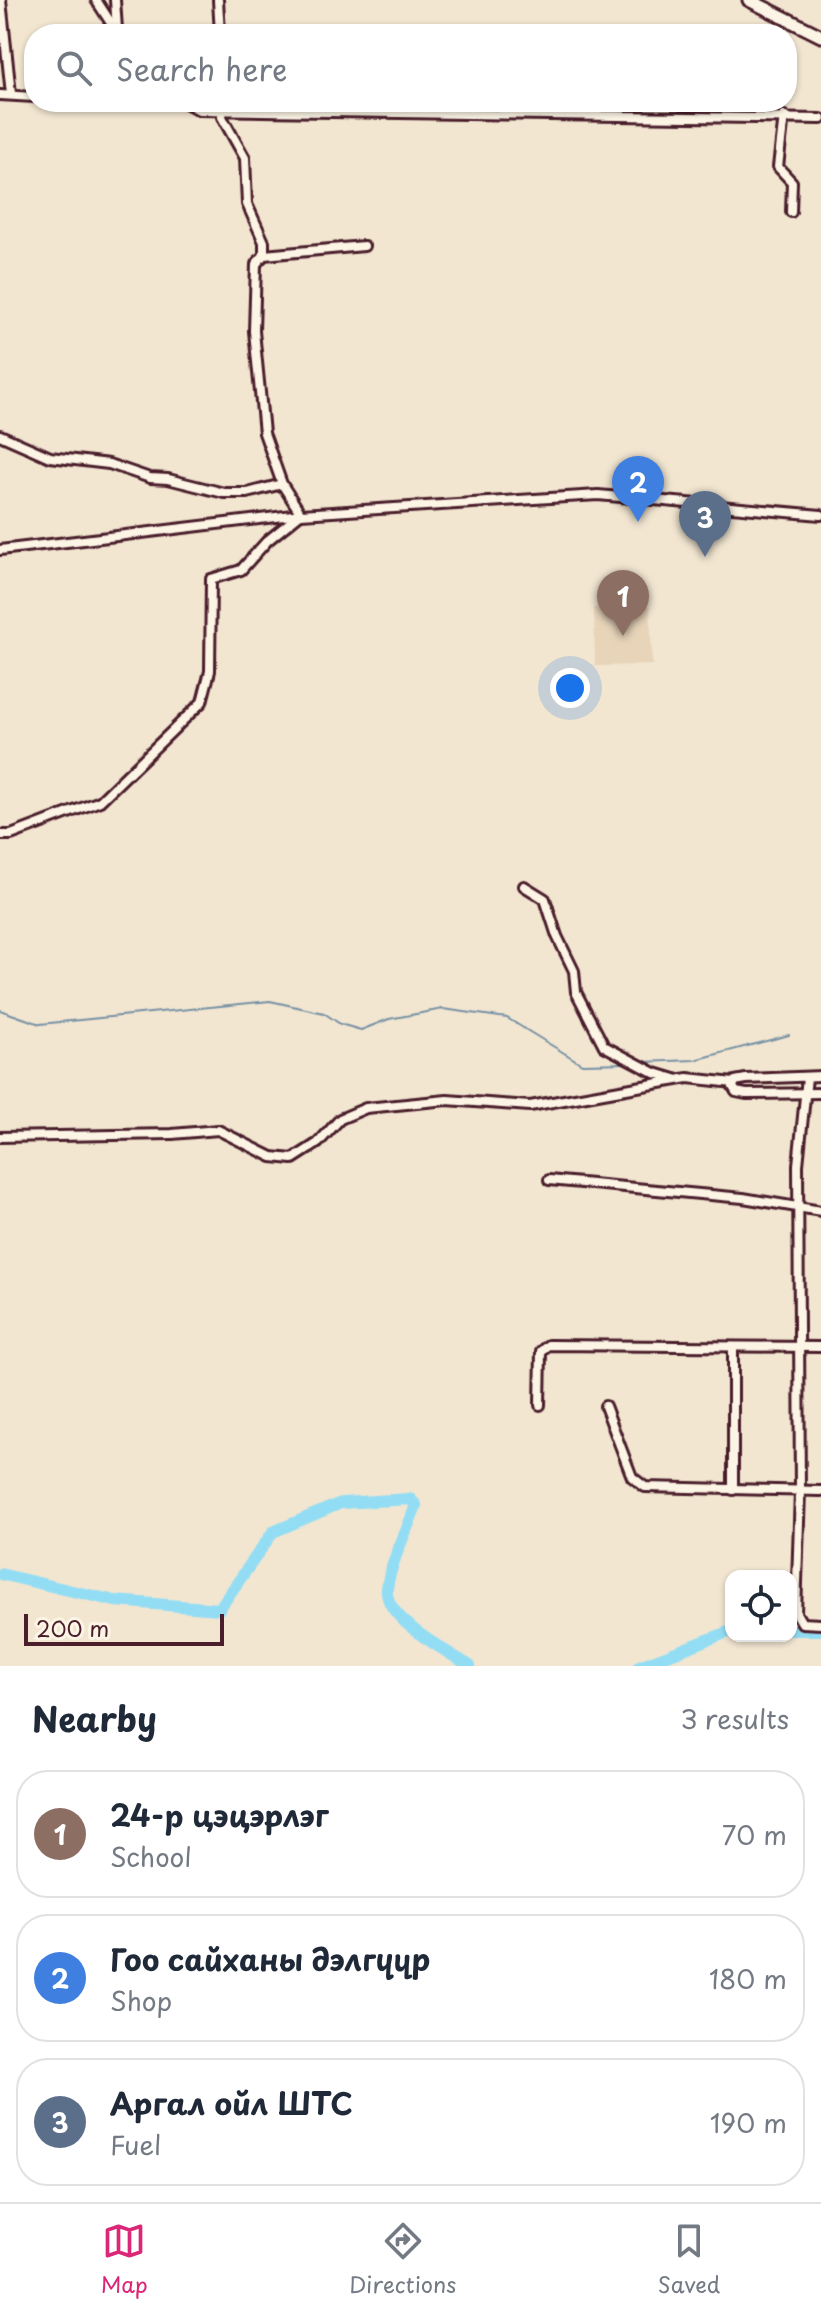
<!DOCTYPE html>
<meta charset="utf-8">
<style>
body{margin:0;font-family:"Playpen Sans",sans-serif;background:#f6f6f7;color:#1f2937}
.controls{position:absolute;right:24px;bottom:24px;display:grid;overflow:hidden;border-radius:16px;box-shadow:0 2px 6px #0004}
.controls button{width:72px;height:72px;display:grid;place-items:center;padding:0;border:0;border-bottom:2px solid #e0e1e3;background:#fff;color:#1f2937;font:40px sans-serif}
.scale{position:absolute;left:24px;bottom:20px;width:200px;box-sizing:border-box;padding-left:8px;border:4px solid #4a1f2b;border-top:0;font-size:22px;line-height:28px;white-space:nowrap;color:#4a1f2b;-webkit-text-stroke:6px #fcf5e5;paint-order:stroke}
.you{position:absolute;left:570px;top:688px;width:28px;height:28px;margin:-20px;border:6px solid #fff;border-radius:50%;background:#1a73e8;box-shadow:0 0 0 12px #1a73e833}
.badge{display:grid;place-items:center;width:52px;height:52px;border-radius:50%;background:#db2777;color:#fff;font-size:26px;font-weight:700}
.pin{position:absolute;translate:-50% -66px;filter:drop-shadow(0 2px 4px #0008)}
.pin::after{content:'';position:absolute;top:42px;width:28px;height:24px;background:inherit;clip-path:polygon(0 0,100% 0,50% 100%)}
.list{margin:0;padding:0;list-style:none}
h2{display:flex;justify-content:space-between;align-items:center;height:104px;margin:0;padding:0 32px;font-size:34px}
h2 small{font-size:26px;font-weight:400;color:#747a83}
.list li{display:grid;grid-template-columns:52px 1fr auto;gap:24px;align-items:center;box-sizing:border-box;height:128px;margin:0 16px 16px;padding:0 16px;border:2px solid #e0e1e3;border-radius:32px}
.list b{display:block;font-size:30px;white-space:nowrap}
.list p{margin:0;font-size:26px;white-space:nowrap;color:#747a83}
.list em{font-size:26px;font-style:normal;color:#747a83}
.icon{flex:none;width:44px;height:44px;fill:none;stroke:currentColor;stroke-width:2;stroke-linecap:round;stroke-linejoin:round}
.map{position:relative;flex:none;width:821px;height:1666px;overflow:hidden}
.search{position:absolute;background:#fff;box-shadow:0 2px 6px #0004;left:24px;right:24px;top:24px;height:88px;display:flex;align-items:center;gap:20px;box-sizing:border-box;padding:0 28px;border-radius:32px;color:#747a83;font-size:30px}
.sheet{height:536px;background:#fff}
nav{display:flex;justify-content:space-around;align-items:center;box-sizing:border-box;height:112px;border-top:2px solid #e0e1e3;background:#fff;font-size:22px;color:#747a83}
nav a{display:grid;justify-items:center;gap:4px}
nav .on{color:#db2777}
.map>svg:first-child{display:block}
</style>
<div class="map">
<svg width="821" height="1666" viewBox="0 0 821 1666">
<rect width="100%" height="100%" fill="#f2e6d1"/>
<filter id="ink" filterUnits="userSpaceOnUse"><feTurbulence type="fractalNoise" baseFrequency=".0125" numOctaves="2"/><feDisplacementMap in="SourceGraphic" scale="16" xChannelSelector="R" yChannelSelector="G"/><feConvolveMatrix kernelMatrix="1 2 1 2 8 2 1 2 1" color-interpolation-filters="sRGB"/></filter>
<g filter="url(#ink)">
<path fill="#e7d4b9" d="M650,606L652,665L595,666L594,608Z"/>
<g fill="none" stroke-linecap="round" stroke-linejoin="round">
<g stroke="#7691a4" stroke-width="2">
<path d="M0,1010L40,1024L270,1001L324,1013L340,1024L361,1030L389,1019L443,1009L507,1018L582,1064L627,1063"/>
<path d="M642,1062L695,1060L789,1035"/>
</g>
<g stroke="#93ddf4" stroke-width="12">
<path d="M0,1574L115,1601L219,1609L273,1532L341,1503L410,1499L416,1505C407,1531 391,1561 387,1588C383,1619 447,1651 470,1666"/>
<path d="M791,1630H821"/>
<path d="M639,1666L731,1631"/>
</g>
<g stroke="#4a1f2b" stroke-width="14">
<g id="minor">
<path d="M1,0L11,94"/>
<path d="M96,0L118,34"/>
<path d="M115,0L117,29"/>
<path d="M218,0L220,34"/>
<path d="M0,95L34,97"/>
<path d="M184,102L199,110L821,119"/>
<path d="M223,102L222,117L245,158L247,204L264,242V255"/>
<path d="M784,116L778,167L792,182L791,212"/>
<path d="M0,435L50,457L109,464L150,478L168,479L224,493H247L282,484L301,514"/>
<path d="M282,484L264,433L254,331L256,264L264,255L364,246"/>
<path d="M0,550L301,514L598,495L821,515"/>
<path d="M0,835H11L100,801L202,702L210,671L211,579L241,570L267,541L299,515"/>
<path d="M524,886L545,899L557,936L574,971L576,992L604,1046L655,1073L675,1079"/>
<path d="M821,1076L746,1079L735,1081L733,1087L736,1092L746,1094L821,1093"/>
<path d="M807,1077L798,1165L800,1491L796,1613L802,1623L821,1624"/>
<path d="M0,1137L172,1134L218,1130L272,1157L293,1159L318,1143L340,1119L366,1108L447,1100L530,1106L688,1078L734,1083"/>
<path d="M549,1180L743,1198L821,1211"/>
<path d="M733,1347V1490"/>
<path d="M540,1405L541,1351L548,1345L821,1347"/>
<path d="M605,1406L632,1477L645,1487L821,1491"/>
</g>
</g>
<g stroke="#4a1f2b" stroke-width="17">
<path id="secondary" d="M749,0L821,36"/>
</g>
<use href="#minor" stroke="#fcf5e5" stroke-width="8"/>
<use href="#secondary" stroke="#fcf5e5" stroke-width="11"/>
</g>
</g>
</svg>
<div class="controls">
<button><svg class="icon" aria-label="locate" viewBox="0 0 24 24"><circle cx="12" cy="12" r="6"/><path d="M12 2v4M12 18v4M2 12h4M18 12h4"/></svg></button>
</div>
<div class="scale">200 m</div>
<div class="you"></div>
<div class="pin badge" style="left:623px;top:636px;background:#8d6e63">1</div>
<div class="pin badge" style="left:638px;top:522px;background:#3f7fe0">2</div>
<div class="pin badge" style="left:705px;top:557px;background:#5c6f8a">3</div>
<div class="search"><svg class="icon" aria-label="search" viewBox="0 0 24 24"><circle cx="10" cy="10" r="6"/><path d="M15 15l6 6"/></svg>Search here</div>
</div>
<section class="sheet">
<h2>Nearby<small>3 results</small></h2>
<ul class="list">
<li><span class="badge" style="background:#8d6e63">1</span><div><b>24-р цэцэрлэг</b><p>School</p></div><em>70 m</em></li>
<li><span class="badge" style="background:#3f7fe0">2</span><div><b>Гоо сайханы дэлгүүр</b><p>Shop</p></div><em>180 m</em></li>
<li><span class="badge" style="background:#5c6f8a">3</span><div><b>Аргал ойл ШТС</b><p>Fuel</p></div><em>190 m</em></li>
</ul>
</section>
<nav>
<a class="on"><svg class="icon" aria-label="map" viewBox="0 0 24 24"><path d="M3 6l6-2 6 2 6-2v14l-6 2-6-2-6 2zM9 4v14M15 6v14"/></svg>Map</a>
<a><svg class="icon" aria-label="directions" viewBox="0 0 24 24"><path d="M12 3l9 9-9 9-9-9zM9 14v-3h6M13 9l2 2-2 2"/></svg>Directions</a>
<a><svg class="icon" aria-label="saved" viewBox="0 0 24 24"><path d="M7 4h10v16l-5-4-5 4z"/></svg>Saved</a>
</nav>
